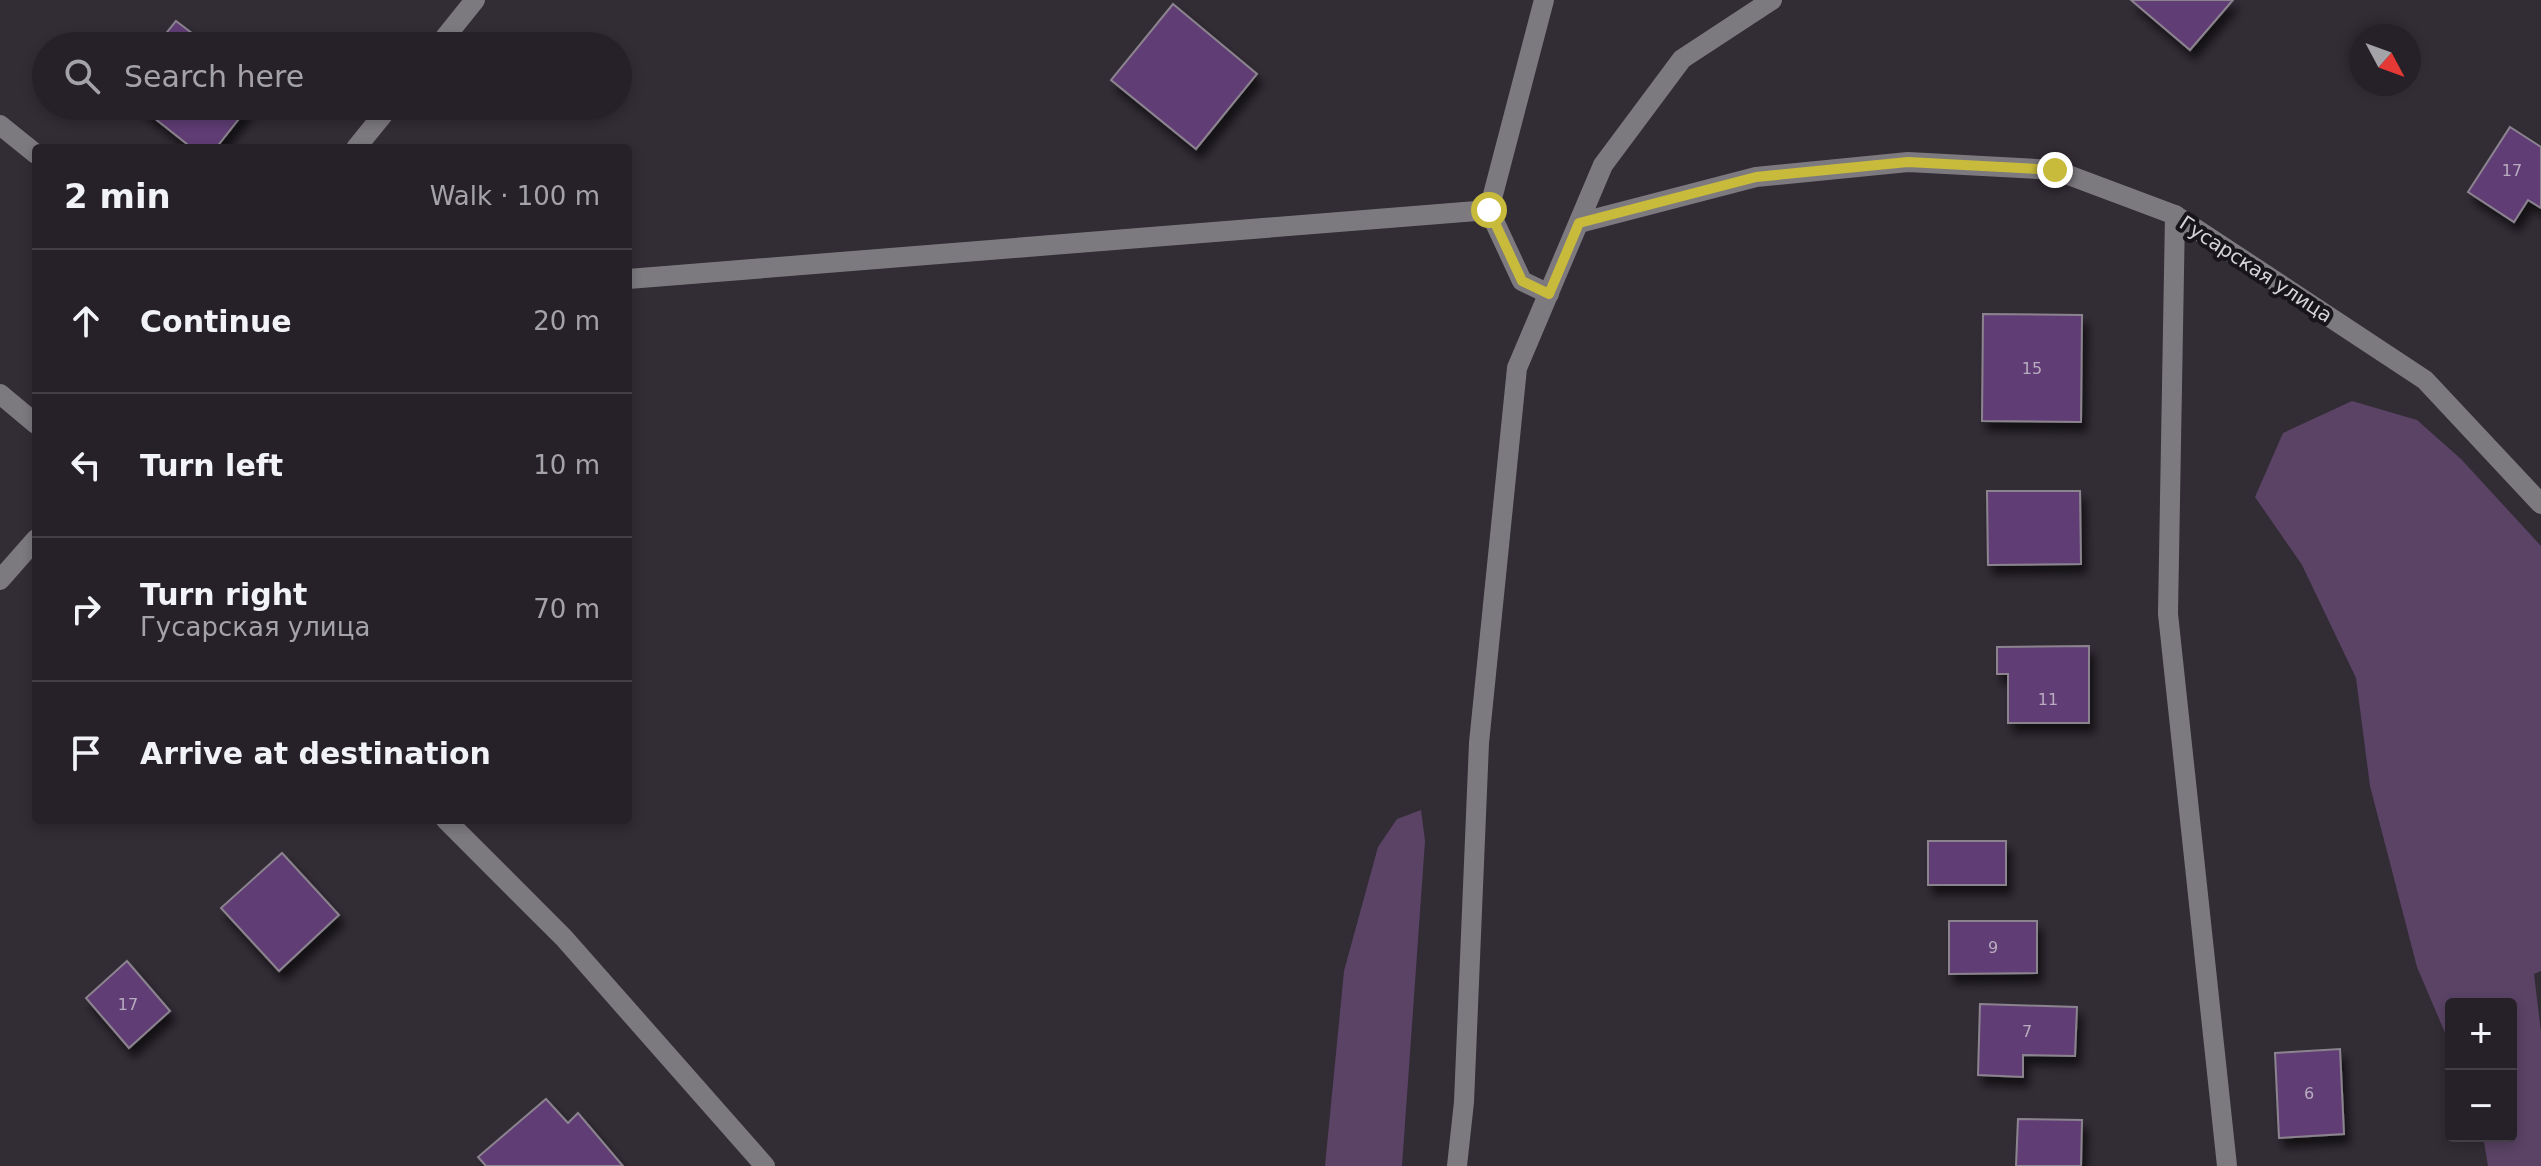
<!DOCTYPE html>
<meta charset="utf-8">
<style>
body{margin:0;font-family:"DejaVu Sans",sans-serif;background:#2e2930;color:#f1f3f6}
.controls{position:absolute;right:24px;bottom:24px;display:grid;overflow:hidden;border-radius:8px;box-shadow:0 4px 12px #0003}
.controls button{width:72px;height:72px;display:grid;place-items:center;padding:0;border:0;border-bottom:2px solid #423e45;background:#262128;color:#f1f3f6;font:40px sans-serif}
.compass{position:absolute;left:2349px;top:24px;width:72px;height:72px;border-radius:50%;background:#262128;box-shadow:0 4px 12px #0003;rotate:131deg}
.stop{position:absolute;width:24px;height:24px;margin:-18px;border:6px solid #c8bb3b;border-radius:50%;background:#fff}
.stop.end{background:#c8bb3b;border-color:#fff;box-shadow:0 2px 8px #0008}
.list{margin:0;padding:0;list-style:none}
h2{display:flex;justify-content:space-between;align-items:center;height:104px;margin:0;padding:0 32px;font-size:34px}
h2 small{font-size:26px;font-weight:400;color:#a4a3a8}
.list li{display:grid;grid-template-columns:52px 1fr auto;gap:24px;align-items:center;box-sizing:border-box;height:144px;padding:0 32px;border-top:2px solid #423e45}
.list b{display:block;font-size:30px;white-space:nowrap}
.list p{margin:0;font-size:26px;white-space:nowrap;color:#a4a3a8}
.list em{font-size:26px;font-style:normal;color:#a4a3a8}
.icon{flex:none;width:44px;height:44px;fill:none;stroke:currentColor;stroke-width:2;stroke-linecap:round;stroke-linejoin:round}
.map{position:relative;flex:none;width:2541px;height:1166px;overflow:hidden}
.search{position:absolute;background:#262128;box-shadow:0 4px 12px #0003;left:32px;top:32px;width:600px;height:88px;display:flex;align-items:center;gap:20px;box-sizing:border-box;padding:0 28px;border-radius:44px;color:#a4a3a8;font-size:30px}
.panel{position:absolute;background:#262128;box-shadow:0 4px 12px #0003;left:32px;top:144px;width:600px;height:680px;border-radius:8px}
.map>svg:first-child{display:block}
</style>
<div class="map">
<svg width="2541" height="1166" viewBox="0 0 2541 1166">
<defs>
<filter id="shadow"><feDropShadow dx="5" dy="9" stdDeviation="4" flood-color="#0009"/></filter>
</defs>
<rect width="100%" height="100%" fill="#322c35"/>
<g fill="#5a4365">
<path d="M2352,401L2417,420L2461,459L2541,546V971L2534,974L2541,1032V1166H2488L2483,1136H2511V1004H2451V1047L2417,967L2370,786L2356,678L2302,565L2255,497L2283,433Z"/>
<path d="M1421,810L1425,841L1402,1166H1325L1344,971L1378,847L1397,819Z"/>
</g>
<g fill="#613c74" stroke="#8b848f" stroke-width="2" filter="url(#shadow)">
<path d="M2131,0H2233L2190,50Z"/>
<path d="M1173,4L1257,74L1196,149L1111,80Z"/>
<path d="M176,21L209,46H156Z"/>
<path d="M139,106H249L216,148H192Z"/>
<path d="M2510,127L2541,147V208L2528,200L2514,222L2468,192Z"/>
<path d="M1983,314L2082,315L2081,422L1982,421Z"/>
<path d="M1987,491H2080L2081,564L1988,565Z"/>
<path d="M2089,646V723H2008V674H1997V647Z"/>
<rect x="1928" y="841" width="78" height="44"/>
<path d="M282,853L339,915L279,971L221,908Z"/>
<path d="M1949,921H2037V973L1949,974Z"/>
<path d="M127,961L170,1011L129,1048L86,998Z"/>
<path d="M1980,1004L2077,1007L2075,1056L2023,1055V1077L1978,1075Z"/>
<path d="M2340,1049L2344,1134L2279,1138L2275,1053Z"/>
<path d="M546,1099L568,1123L578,1113L623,1166H486L478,1157Z"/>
<path d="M2018,1119L2082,1120L2081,1166H2016Z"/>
</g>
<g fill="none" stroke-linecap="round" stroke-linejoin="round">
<g stroke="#7d7a7f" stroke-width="20">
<path d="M1544,0L1489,210L1522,281L1549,294"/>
<path d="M438,46L475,0"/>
<path d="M0,125L36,154"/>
<path d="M356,148L390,106"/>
<path d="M2175,215L2168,614L2227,1166"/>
<path d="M1579,223L1756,177L1908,162L2055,170L2175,215L2425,380L2541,504"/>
<path d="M628,279L1489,210"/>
<path d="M0,394L36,424"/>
<path d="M0,580L36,539"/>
<path d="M446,820L564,938L765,1166"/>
<path d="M1457,1166L1464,1102L1479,743L1517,368L1603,165L1682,59L1772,0"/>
</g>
</g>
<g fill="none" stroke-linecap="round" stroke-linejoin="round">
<path stroke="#c8bb3b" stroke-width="10" d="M1489,210L1522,281L1549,294L1579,223L1756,177L1908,162L2055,170"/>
</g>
<g text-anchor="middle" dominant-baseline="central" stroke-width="8" stroke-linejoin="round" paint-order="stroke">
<g font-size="16" fill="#b8acbf">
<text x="2512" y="170">17</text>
<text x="2032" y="368">15</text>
<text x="2048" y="699">11</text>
<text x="1993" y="947">9</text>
<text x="128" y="1004">17</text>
<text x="2027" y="1031">7</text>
<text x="2309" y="1093">6</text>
</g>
<g font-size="20" fill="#d5d2d8" stroke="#18151a">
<text transform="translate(2256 269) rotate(33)">Гусарская улица</text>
</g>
</g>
</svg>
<div class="controls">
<button>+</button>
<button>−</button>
</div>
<svg class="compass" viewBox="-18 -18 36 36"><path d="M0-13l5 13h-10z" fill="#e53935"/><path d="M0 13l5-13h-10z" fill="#a4a3a8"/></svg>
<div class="stop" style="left:1489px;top:210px"></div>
<div class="stop end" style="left:2055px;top:170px"></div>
<div class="search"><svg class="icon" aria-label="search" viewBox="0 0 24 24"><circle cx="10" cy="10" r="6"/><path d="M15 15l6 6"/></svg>Search here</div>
<section class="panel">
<h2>2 min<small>Walk · 100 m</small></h2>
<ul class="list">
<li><svg class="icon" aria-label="ahead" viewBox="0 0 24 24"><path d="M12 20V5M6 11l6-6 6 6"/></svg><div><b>Continue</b></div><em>20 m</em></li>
<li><svg class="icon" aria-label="left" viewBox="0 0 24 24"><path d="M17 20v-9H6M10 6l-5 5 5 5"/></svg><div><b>Turn left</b></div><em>10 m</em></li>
<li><svg class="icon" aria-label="right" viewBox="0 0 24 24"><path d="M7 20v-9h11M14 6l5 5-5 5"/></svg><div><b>Turn right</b><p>Гусарская улица</p></div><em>70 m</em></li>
<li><svg class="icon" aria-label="arrive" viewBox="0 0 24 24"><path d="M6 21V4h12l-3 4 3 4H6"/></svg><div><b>Arrive at destination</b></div></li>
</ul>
</section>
</div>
